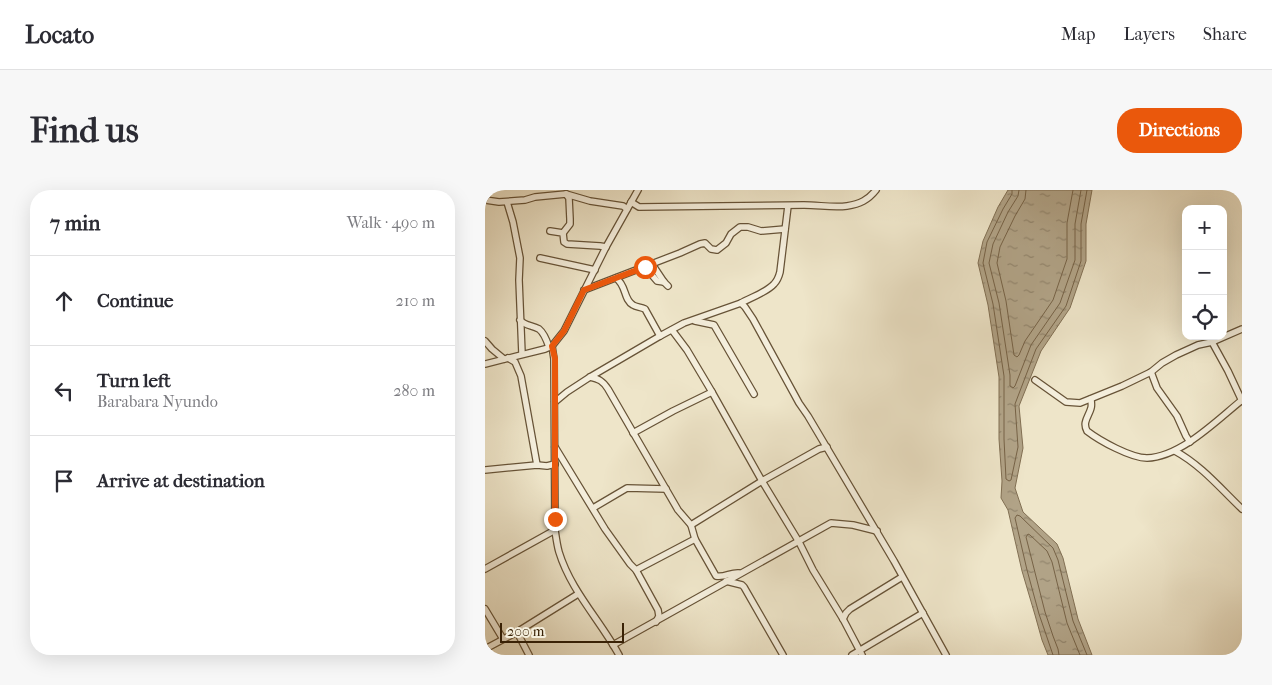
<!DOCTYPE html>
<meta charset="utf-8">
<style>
body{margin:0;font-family:"IM FELL French Canon",serif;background:#f7f7f7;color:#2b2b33}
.controls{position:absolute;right:15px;top:15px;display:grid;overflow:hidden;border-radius:10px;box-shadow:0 5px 20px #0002}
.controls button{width:45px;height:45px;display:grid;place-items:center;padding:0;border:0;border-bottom:1px solid #e1e1e2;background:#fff;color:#2b2b33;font:25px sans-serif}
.scale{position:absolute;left:15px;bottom:12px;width:124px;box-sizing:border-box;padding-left:5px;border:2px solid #3a2206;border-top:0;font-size:14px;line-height:18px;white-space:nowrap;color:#3a2206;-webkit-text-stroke:4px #f4eedc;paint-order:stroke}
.stop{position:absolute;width:15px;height:15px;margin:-11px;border:4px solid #ea580c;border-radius:50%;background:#fff}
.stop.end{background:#ea580c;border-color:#fff;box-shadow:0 1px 5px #0008}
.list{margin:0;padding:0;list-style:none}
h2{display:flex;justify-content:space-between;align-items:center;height:65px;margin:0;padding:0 20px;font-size:21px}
h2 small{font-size:16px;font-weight:400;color:#7c7c81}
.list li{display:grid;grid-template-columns:32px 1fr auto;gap:15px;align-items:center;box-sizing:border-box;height:90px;padding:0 20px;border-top:1px solid #e1e1e2}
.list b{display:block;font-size:19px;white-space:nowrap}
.list p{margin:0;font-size:16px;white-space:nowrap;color:#7c7c81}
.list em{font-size:16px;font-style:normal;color:#7c7c81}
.icon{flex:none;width:28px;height:28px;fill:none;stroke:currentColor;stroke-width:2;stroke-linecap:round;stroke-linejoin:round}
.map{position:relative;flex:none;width:757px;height:465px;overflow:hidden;border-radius:20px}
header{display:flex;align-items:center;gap:30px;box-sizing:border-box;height:70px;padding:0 25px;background:#fff;border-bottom:1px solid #e1e1e2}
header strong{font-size:24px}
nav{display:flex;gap:28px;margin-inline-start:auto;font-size:18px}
.intro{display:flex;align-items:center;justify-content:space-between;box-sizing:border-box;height:120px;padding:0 30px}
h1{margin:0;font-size:35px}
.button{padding:12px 22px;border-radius:20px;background:#ea580c;color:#fff;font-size:18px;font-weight:700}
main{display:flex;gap:30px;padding:0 30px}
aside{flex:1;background:#fff;border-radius:20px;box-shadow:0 5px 20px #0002}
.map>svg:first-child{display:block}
</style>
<header>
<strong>Locato</strong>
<nav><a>Map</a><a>Layers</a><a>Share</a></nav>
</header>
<div class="intro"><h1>Find us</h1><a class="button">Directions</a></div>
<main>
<aside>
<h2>7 min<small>Walk · 490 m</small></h2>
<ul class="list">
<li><svg class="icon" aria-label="ahead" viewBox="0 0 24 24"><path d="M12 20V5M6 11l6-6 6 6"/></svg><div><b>Continue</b></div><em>210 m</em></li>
<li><svg class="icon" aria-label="left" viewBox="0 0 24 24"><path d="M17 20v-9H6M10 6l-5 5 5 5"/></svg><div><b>Turn left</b><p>Barabara Nyundo</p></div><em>280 m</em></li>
<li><svg class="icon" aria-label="arrive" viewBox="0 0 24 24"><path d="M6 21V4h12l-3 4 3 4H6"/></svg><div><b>Arrive at destination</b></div></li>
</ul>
</aside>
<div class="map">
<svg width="757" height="465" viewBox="0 0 757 465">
<defs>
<pattern id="water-ripples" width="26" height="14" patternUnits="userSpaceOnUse" patternTransform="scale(1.25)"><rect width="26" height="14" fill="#b1a387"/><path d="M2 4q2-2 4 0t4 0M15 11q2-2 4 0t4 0" fill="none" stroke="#91846c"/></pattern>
</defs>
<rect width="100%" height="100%" fill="#eee5c9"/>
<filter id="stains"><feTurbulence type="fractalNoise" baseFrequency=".004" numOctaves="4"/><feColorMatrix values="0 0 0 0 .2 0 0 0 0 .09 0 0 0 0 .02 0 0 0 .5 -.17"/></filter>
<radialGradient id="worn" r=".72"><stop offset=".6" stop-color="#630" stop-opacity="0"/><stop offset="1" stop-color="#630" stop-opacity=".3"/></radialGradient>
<path fill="url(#water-ripples)" stroke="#816f53" d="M523,0H607L601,34V71L585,118L556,161L534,216L538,258L530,298L538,322L572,354L578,368L593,429L607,465H563L557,450L550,425L537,381L523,320L516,308L517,291L514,249V187L503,115L493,73L498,51L513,17Z"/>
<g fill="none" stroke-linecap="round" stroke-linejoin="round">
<g stroke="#766246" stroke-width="1">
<path d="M527,0V4L518,19L502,52L498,73L508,114L519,186V249L521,289L524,291L526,290L533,257L530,214L551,159L581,116L596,71V34L602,0"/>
<path d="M534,0L533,6L523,22L508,54L504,73L514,113L525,185V196L528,198L530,196L546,155L575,113L590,70V34L596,0"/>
<path d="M541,0L540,9L530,26L515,57L512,73L521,111L529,165L532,167L534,165L540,151L568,110L582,69V33L588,0"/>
<path d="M568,465L554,424L542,380L530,328L532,325L535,326L568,358L573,370L588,431L602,465"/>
<path d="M574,465L573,459L568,446L560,422L541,347L543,344L545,345L562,361L567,372L582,433L595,465"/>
</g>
<g stroke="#675337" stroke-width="8">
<g id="minor">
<path d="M757,0V2"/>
<path d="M0,10L14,12L40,10L50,7L81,4L105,11L138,16L142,19"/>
<path d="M22,12L28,32L35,68L34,90L37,164"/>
<path d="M146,12L154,17C209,16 264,16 319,15C334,15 348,18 362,16C375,14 383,10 391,0"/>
<path d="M65,41L78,43L79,52L82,54L115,56L121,57"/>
<path d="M78,43L85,34V29L84,8L81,4"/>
<path d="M55,68L110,80"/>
<path d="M167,74L179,92L183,96"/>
<path d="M160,77L172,91L179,92"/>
<path d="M131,88C142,96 138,109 148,115C151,117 156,117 160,119L175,146"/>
<path d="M99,100L195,63L215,54L220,53L226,59L232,60L241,53L246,44L255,37H263L276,41L300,39"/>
<path d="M256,113C265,108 282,102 289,94C292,91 294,86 295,82L303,16"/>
<path d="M35,130C40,136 47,135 54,139C59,143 62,151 64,157"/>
<path d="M210,131L229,135L269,204"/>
<path d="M187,140L202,160L227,202L277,291L314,352L328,380L358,429L377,465"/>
<path d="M0,151L7,159L19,169"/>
<path d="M727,152L743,181L757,211"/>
<path d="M67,156L69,169L70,340C71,347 72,355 74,362C86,401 115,430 134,465"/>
<path d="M23,168L30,172L36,186L52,275"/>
<path d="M0,174L60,159L67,156L79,141L121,57L153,0"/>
<path d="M666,182L672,198L692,226L701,246L705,252"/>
<path d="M105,187C114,189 118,191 123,199L193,320L206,335L210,349L231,386C239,388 246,382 254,383"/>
<path d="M550,190L581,212L595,213L637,196L666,182L677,173L691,165L713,155L727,152L757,139"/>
<path d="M606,209C606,212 607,215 606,218C604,226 597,232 602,241C615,251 646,268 662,268C696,267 732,230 757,210"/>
<path d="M70,212L82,202L105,187L175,146L199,133L256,113L260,117L268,129L314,213L323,226L409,371L461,465"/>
<path d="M148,243L188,221L227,202"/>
<path d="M70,257L120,339L145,374L151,380L173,420L174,426L171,432"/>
<path d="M690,261C716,275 736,299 757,319"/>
<path d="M0,280L52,275L62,276L70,274"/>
<path d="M108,318L142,298L181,299"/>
<path d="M206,335L277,291L334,259L342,257"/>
<path d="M0,379L70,340"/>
<path d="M151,380L210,349"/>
<path d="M241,391L257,395L259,397L298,465"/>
<path d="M0,419L18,449"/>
<path d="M358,429L361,423L365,419L417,387"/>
<path d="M32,442L44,465"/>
<path d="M128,455L346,333L368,335L392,341"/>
<path d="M0,459L32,442L93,404"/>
<path d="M367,465L438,423"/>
</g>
</g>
<use href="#minor" stroke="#f4eedc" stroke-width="5.5"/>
</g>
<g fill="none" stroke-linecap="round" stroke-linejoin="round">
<path stroke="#ea580c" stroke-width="6" d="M70,329V169L67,156L79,141L99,100L160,77"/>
</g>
<rect width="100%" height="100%" filter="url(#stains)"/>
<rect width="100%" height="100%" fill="url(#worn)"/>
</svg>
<div class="controls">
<button>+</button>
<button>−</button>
<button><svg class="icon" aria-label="locate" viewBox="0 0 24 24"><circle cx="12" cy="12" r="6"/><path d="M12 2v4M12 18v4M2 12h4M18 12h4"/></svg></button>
</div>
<div class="scale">200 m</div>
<div class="stop" style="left:160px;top:77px"></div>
<div class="stop end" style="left:70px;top:329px"></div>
</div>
</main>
